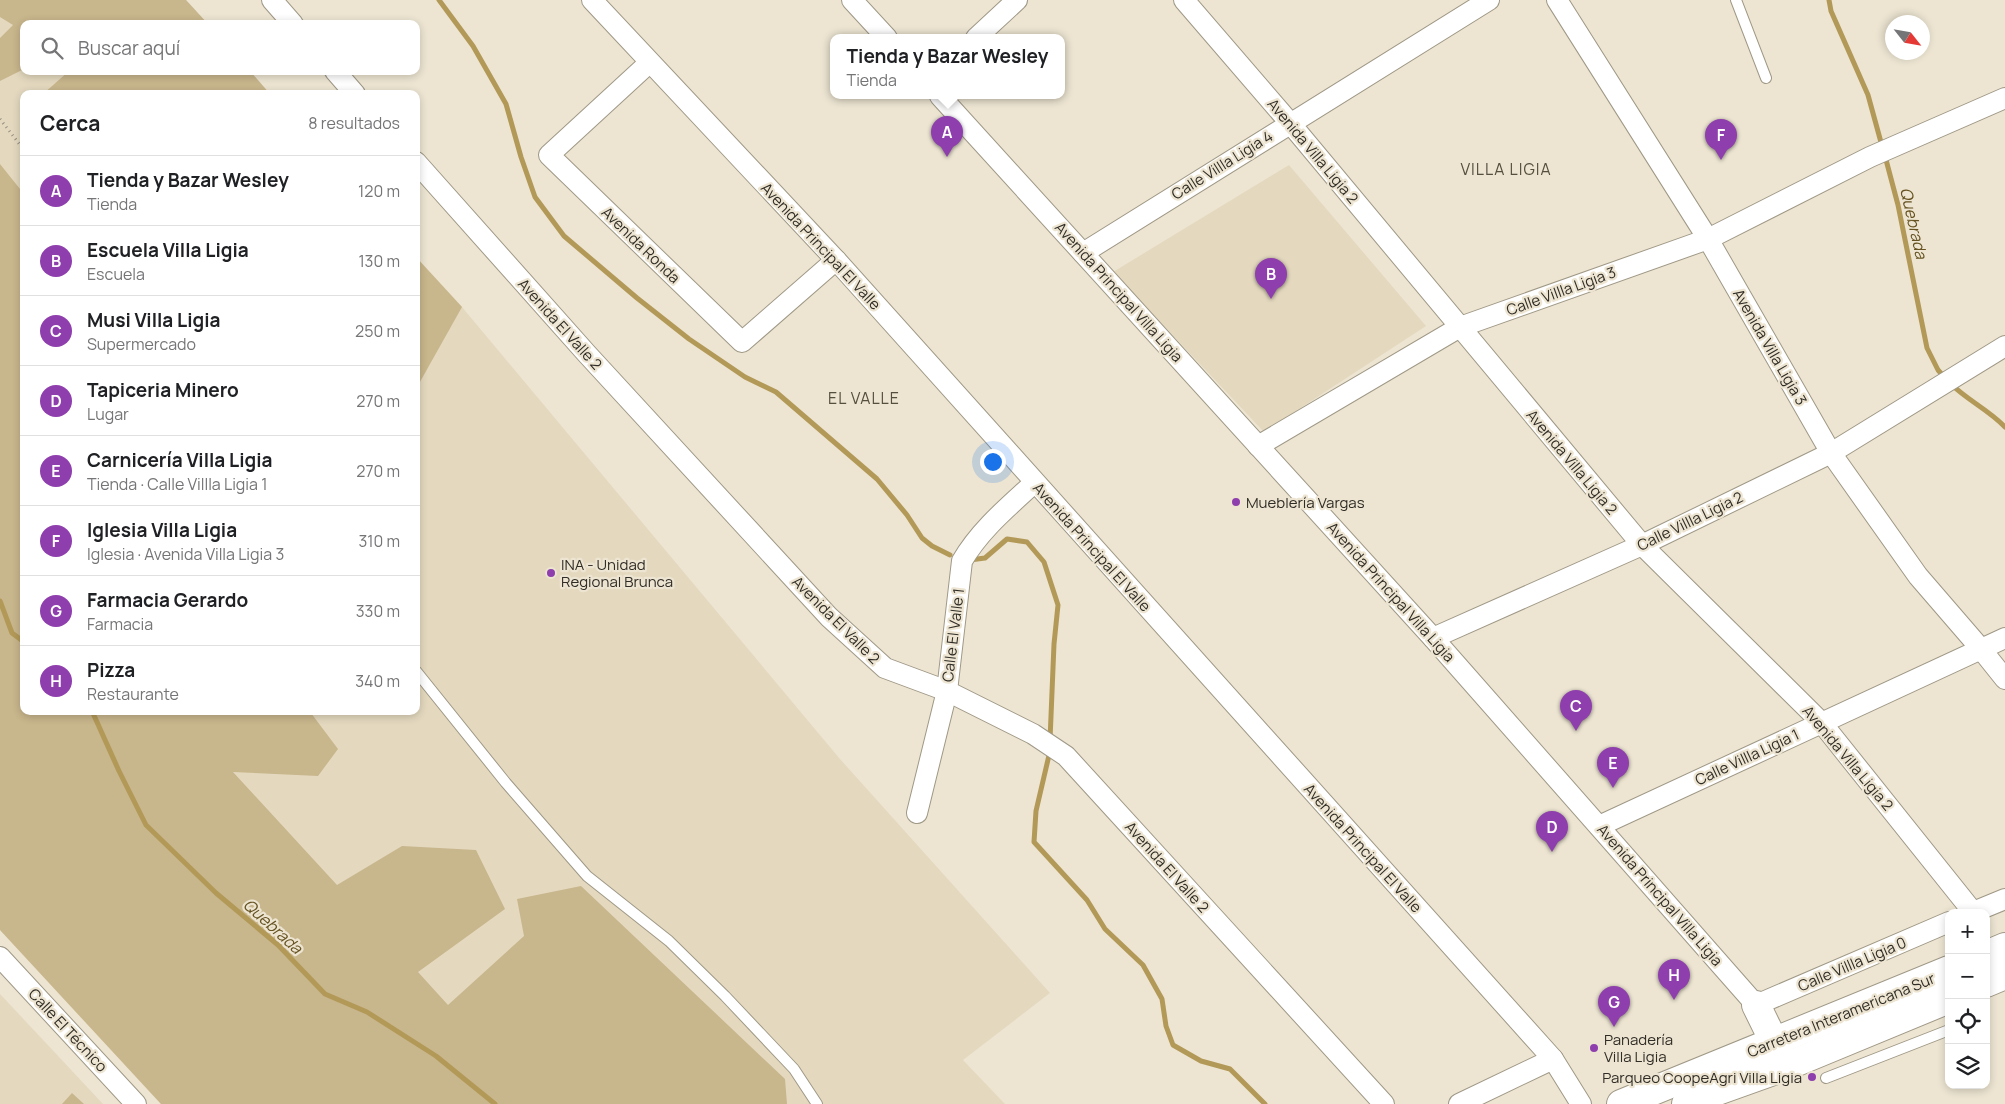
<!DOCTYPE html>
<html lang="es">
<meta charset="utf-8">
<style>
body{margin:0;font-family:Manrope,sans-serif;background:#f2f2f2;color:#202124}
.controls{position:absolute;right:15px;bottom:15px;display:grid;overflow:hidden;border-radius:10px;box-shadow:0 2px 8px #0003}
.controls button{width:45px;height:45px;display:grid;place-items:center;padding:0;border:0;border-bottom:1px solid #e0e0e0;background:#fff;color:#202124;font:25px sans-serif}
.compass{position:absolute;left:1885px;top:15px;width:45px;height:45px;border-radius:50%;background:#fff;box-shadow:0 2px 8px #0003;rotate:121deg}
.you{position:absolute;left:992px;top:461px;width:18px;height:18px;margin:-12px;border:4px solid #fff;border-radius:50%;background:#1a73e8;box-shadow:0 0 0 8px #1a73e833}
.badge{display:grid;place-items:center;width:32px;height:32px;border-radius:50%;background:#8e3ead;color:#fff;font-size:16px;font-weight:700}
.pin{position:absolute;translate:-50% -41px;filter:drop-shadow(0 1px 2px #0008)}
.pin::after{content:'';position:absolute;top:26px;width:18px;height:15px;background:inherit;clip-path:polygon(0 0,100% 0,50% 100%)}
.popup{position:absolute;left:830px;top:34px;width:235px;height:65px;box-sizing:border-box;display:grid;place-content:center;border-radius:10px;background:#fff;filter:drop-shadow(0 1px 4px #0005);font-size:16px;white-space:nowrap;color:#757577}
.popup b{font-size:19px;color:#202124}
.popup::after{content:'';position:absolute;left:50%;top:100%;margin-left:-10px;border:10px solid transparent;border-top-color:#fff}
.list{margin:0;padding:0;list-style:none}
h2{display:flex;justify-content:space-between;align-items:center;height:65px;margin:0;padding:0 20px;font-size:21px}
h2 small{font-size:16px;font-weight:400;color:#757577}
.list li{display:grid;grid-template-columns:32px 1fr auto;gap:15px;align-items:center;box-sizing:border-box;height:70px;padding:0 20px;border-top:1px solid #e0e0e0}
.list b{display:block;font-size:19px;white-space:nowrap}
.list p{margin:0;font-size:16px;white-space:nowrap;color:#757577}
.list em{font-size:16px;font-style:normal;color:#757577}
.icon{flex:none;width:28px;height:28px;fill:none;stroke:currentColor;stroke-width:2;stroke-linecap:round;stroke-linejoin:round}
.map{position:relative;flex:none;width:2005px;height:1104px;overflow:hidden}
.search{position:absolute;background:#fff;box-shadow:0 2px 8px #0003;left:20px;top:20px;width:400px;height:55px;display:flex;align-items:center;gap:12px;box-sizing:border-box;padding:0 18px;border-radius:10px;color:#757577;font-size:19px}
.panel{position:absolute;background:#fff;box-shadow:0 2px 8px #0003;left:20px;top:90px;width:400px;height:625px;border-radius:10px}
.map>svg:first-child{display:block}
</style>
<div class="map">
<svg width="2005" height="1104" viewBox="0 0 2005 1104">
<rect width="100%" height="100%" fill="#ede5d2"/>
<g fill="#e4d9bf">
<path d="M0,0H186L208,24H24V71H250L270,94H24V711H416V257L462,307L840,759L1050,993L963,1060L1005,1104H161L0,930Z"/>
<path d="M1289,165L1426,326L1264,432L1113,272Z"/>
<path d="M0,994L103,1104H0Z"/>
</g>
<g fill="#c8b68c">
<path d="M0,0H186L208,24H24V69L0,81V38L13,25L0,17Z"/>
<path d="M69,71H250L270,94H43Z"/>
<path d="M0,164L24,194V711H312L311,713L338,749L318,776L233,772L337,885L402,846L476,850L505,909L418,972L448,1005L524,936L517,899L581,886L785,1079L787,1104H161L0,930Z"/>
<path d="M416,257L462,307L416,389Z"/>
<path d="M72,1093L84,1104H62Z"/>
</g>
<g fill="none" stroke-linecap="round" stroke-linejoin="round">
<g stroke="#b39958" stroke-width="5">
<path d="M439,0L473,46L506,104L521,157L535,197L564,236L637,298L689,339L745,377L776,392L877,479L907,515L922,538L932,546L950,555"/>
<path d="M1829,0L1831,11L1868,95L1882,146"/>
<path d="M1885,156L1898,205L1927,348L1938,370L1945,378"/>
<path d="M1951,384C1967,400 1989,410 2005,427"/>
<path d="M970,560L985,558L1007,539L1027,542L1044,562L1058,605L1054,644L1050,740"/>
<path d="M0,601L12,633L24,642"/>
<path d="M92,711L119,771L146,825L216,893L278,945L325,994L367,1012L436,1056L495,1104"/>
<path d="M1050,751L1036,811L1034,842L1087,900L1105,929L1143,965L1162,999L1166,1026L1173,1045L1201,1061L1230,1069L1265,1104"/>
</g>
<g stroke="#9f9886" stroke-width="12">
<g id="service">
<path d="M1736,0L1766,78"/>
<path d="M416,671L506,783L587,876L669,941L725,996L794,1069L817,1104"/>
<path d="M1826,1078L1949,1030"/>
</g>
</g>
<g stroke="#9f9886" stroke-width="22">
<g id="minor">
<path d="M272,0L293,24"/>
<path d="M592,0L836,260L1553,1059L1581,1104"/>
<path d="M852,0L887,38"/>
<path d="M1184,0L1290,123L1642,545L1821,722L1973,912"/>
<path d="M1557,0L1708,239L1831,453L1918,576L1981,649L2005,679"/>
<path d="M976,38L1017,0"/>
<path d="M649,63L549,155L742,342L836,260"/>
<path d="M335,71L355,94"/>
<path d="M940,96L1433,638L1756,1005L1949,922"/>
<path d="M416,162L587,354L829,617L885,668L947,691L1033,734L1066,756L1384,1104"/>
<path d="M1083,253L1489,0"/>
<path d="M1258,446L1460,327L1708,239L1870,157L2005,98"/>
<path d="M1433,638L1642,545L1831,453L2005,346"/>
<path d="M917,813L947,691L962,561C980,530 1008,507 1034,483"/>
<path d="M1599,826L2005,638"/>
<path d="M1971,913L2005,899"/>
<path d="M0,957L136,1104"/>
<path d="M1459,1104L1553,1059"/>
</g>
</g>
<g stroke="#9f9886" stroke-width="30">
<g id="trunk">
<path d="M1986,955L2005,947"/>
<path d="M1986,983L2005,975"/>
<path d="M1756,1005L1782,1058"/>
<path d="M1621,1104L1949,970"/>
<path d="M1686,1104L1720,1090L1787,1066L1949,999"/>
</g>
</g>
<path stroke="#948e81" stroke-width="3" stroke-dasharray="1 4" stroke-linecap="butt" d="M0,119L24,150"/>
<use href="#service" stroke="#fff" stroke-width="10"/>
<use href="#minor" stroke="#fff" stroke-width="20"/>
<use href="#trunk" stroke="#fff" stroke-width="28"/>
</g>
<g fill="#8e3ead" stroke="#ede5d2" stroke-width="2">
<circle cx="1236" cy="502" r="5"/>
<circle cx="551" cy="573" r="5"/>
<circle cx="1594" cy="1048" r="5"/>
<circle cx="1812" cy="1077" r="5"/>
</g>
<g text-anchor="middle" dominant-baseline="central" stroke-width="4.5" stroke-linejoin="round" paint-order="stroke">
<g font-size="15" fill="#302d26" stroke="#ede5d2">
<text transform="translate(1313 151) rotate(50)">Avenida Villa Ligia 2</text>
<text transform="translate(1222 165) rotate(-32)">Calle Villla Ligia 4</text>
<text transform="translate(641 245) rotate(44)">Avenida Ronda</text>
<text transform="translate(821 246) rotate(47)">Avenida Principal El Valle</text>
<text transform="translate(1561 291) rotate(-20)">Calle Villla Ligia 3</text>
<text transform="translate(1119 292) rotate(48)">Avenida Principal Villa Ligia</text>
<text transform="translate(560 324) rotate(48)">Avenida El Valle 2</text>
<text transform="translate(1770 347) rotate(60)">Avenida Villa Ligia 3</text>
<text transform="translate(1572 462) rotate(50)">Avenida Villa Ligia 2</text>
<text transform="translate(1690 521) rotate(-26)">Calle Villla Ligia 2</text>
<text transform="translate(1092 547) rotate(48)">Avenida Principal El Valle</text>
<text transform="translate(1391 592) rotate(48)">Avenida Principal Villa Ligia</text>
<text transform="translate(836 620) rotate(45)">Avenida El Valle 2</text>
<text transform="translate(953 635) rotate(-83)">Calle El Valle 1</text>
<text transform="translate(1747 757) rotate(-25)">Calle Villla Ligia 1</text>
<text transform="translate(1848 758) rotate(50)">Avenida Villa Ligia 2</text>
<text transform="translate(1363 848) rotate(48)">Avenida Principal El Valle</text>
<text transform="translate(1167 867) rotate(48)">Avenida El Valle 2</text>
<text transform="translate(1660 895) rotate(49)">Avenida Principal Villa Ligia</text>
<text transform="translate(1852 964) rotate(-23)">Calle Villla Ligia 0</text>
<text transform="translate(1841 1015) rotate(-22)">Carretera Interamericana Sur</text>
<text transform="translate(68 1030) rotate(47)">Calle El Técnico</text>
</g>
<g font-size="15" fill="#302d26" stroke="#ede5d2" text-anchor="start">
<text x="1246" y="502">Mueblería Vargas</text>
<text x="561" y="564">INA - Unidad<tspan x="561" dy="17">Regional Brunca</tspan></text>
<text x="1604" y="1039">Panadería<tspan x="1604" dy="17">Villa Ligia</tspan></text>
<text x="1802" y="1077" text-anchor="end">Parqueo CoopeAgri Villa Ligia</text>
</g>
<g font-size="16" letter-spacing="1" fill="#554f3f" stroke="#ede5d2">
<text x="1506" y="169">VILLA LIGIA</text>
<text x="864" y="398">EL VALLE</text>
</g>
<g font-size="16" font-style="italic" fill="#655220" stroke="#ede5d2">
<text transform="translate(1914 223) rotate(77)">Quebrada</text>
<text transform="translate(273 926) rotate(42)">Quebrada</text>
</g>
</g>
</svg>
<div class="controls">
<button>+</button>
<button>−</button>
<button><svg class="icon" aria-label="locate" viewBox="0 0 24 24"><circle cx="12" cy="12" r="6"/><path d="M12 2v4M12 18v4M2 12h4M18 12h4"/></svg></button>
<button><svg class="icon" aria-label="layers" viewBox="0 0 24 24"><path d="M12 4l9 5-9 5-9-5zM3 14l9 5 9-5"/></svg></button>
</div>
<svg class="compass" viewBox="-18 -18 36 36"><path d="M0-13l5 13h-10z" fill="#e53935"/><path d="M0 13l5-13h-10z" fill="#757577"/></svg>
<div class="you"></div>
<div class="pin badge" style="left:947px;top:157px">A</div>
<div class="popup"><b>Tienda y Bazar Wesley</b>Tienda</div>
<div class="pin badge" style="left:1271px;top:299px">B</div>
<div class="pin badge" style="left:1576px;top:731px">C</div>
<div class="pin badge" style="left:1552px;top:852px">D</div>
<div class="pin badge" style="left:1613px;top:788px">E</div>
<div class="pin badge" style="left:1721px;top:160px">F</div>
<div class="pin badge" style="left:1614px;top:1027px">G</div>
<div class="pin badge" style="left:1674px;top:1000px">H</div>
<div class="search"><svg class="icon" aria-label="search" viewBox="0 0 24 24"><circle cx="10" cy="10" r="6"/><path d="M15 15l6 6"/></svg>Buscar aquí</div>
<section class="panel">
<h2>Cerca<small>8 resultados</small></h2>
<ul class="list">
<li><span class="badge">A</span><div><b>Tienda y Bazar Wesley</b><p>Tienda</p></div><em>120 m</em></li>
<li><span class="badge">B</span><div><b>Escuela Villa Ligia</b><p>Escuela</p></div><em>130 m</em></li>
<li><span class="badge">C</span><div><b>Musi Villa Ligia</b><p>Supermercado</p></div><em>250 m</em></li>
<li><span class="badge">D</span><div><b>Tapiceria Minero</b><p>Lugar</p></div><em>270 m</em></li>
<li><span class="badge">E</span><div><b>Carnicería Villa Ligia</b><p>Tienda · Calle Villla Ligia 1</p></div><em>270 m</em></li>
<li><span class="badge">F</span><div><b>Iglesia Villa Ligia</b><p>Iglesia · Avenida Villa Ligia 3</p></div><em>310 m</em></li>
<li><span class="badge">G</span><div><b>Farmacia Gerardo</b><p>Farmacia</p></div><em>330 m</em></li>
<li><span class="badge">H</span><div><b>Pizza</b><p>Restaurante</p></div><em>340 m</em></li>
</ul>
</section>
</div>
